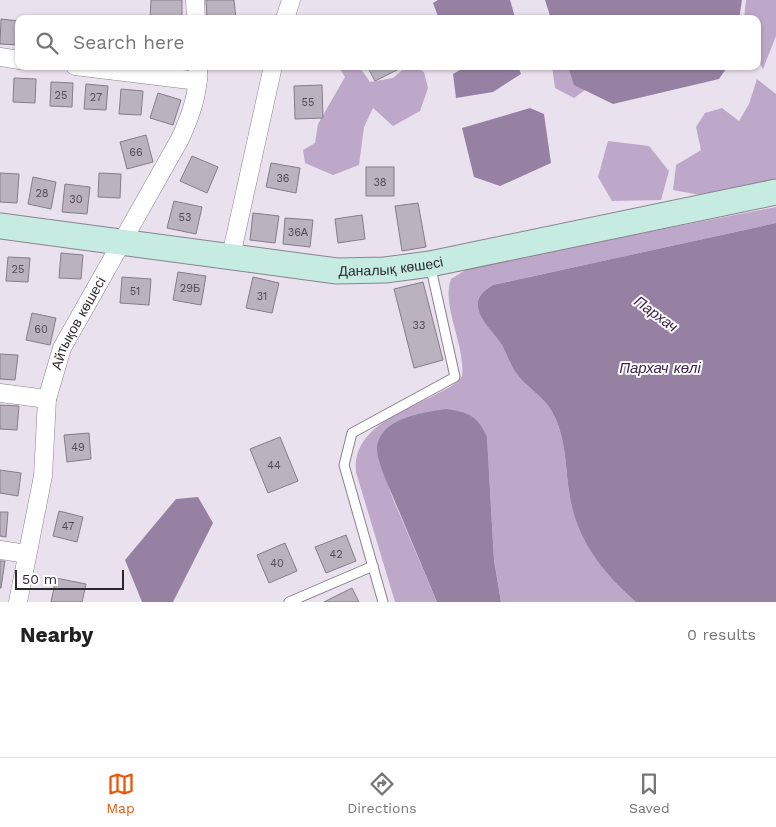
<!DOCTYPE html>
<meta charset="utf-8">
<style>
body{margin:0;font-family:"Work Sans",sans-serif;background:#f2f2f2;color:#222}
.scale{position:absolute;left:15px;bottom:12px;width:109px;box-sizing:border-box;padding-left:5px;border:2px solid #2d2a2f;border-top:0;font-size:14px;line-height:18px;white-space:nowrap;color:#2d2a2f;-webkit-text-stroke:4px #fff;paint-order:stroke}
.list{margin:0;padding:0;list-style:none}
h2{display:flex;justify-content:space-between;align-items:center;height:65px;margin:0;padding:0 20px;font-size:21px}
h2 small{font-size:16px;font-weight:400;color:#767676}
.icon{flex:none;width:28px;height:28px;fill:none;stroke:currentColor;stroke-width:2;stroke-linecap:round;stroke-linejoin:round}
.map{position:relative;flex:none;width:776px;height:602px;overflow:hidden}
.search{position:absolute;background:#fff;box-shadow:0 1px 4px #0004;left:15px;right:15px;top:15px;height:55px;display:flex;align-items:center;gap:12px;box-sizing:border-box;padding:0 18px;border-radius:10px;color:#767676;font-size:19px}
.sheet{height:155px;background:#fff}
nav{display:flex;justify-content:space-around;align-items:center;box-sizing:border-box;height:70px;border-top:1px solid #e0e0e0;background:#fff;font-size:14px;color:#767676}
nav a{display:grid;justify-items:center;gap:2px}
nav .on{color:#ea580c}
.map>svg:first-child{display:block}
</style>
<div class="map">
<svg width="776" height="602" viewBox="0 0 776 602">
<rect width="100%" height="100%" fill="#e9e1ee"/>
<g fill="#bea8c9">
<path d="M746,0H776V36L763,69L757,58V19H744Z"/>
<path d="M338,66H359L370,82L393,78L407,66H413L424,72L428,88L420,111L393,126L373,108L364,127L359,165L333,175L305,163L303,150L315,143L318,124L345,77Z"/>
<path d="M552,66H598L596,82L574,98L555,88Z"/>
<path d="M757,79L776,94V179L700,195L673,190L676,165L701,150L696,127L705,113L722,108L739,121L749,104Z"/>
<path d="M608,141L649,146L669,171L661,200L612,201L598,177Z"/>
<path d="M776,207V223L493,285C487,289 480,293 478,301C475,318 496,334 503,347C508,356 511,366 517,374C527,388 542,395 551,410C566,435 565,464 569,491C575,537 602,572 636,602H501L494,559L487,437L377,452L393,499L437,602H395L356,472C352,429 401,412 433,396C444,390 455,386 462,376C466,346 441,306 451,279L467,269L480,265Z"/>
</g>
<g fill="#9781a3">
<path d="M438,0H510L515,17L509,19H439L433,3Z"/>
<path d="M545,0H742L739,19H551Z"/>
<path d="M467,66H518L521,74L493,92L456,98L453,74Z"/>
<path d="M568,66H728L719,79L613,104L574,85Z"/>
<path d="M530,108L544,114L551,163L500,186L474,177L462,128Z"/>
<path d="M776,223V602H636C602,572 575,538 569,491C565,464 566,435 551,410C542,395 527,388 517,374C511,366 508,357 503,347C496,334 475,318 478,301C480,293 487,289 493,285Z"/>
<path d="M446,409C468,412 478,416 487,437L494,560L501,602H437L383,473C381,466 377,457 377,450C378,418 422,413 446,409Z"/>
<path d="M198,497L213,523L173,602H142L125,560L176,499Z"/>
</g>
<g fill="#bab2be" stroke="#857e89">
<path d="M151,0H182V19H150Z"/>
<path d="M206,0H234L236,19H207Z"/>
<path d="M1,19L19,21V45L0,44Z"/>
<path d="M367,66H405L375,81Z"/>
<path d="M14,78L36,79L35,103L13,102Z"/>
<path d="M51,82L73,83L72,107L50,106Z"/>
<path d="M86,84L108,86L106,110L84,109Z"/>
<path d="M322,85L323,118L295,119L294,86Z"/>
<path d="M121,89L143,91L141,115L119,114Z"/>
<path d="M158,93L181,100L173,125L150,118Z"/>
<path d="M146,135L153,162L127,169L120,142Z"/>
<path d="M192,156L218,167L207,193L180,181Z"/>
<path d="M271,163L300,168L296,193L266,187Z"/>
<rect x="366" y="167" width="28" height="29"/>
<path d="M0,173L19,174L17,203L0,202Z"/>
<path d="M99,173L121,174L120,198L98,197Z"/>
<path d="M33,177L56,182L51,209L28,204Z"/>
<path d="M65,184L90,187L87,214L62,212Z"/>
<path d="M174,201L202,207L196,234L167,228Z"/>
<path d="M418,203L426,247L402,251L395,206Z"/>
<path d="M253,213L279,216L275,243L250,240Z"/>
<path d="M362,215L365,239L338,243L335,219Z"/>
<path d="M285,218L313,220L310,247L283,244Z"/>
<path d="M61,253L83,255L81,279L59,278Z"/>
<path d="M8,257L30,258L28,282L6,281Z"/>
<path d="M178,272L206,276L201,305L173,300Z"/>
<path d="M122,277L151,279L149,305L120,303Z"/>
<path d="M253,277L279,283L272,313L246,308Z"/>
<path d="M423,282L443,360L414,368L394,289Z"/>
<path d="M32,313L56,318L50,345L26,340Z"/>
<path d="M0,354L18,355L15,380L0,379Z"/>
<path d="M0,405L19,406L17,430L0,429Z"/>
<path d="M89,433L91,459L67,462L64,435Z"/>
<path d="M280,437L298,481L268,493L250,449Z"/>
<path d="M0,470L21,473L18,496L0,493Z"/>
<path d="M59,511L83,517L77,542L53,536Z"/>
<path d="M0,512H8L6,537L0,536Z"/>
<path d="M346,535L356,561L326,573L315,547Z"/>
<path d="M285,543L297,571L269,583L257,555Z"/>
<path d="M0,561H5L1,588H0Z"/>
<path d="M56,578L86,584L82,602H51Z"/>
<path d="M352,588L359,602H324Z"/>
</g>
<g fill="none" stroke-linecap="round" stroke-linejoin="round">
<g stroke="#8a828e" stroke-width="11">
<g id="lane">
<path d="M289,602L373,566"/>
<path d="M383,602L344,465L352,433L455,377L430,264"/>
</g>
</g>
<g stroke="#8a828e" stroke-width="19">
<g id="street">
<path d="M195,0L196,19"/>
<path d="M285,19L291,0"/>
<path d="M0,57L19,60"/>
<path d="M75,66L198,81"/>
<path d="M231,256L273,66"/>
<path d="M0,393L47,399"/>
<path d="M0,550L27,554"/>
<path id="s1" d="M18,602L43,476L47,399L62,348L180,139C191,115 199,93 198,66"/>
</g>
</g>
<g stroke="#8a828e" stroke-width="27">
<g id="secondary">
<path id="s2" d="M0,226L337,271L385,270L430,264L776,192"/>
</g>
</g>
<use href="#lane" stroke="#fff" stroke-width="9"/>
<use href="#street" stroke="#fff" stroke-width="18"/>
<use href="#secondary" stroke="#c6ece2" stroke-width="25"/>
</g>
<g text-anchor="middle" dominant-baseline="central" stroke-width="4" stroke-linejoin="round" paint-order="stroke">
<g font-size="11" fill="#504c53">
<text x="61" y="95">25</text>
<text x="96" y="97">27</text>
<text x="308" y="102">55</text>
<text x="136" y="152">66</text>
<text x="283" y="178">36</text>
<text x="380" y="182">38</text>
<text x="42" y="193">28</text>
<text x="76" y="199">30</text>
<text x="185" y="217">53</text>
<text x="298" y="232">36А</text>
<text x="18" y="269">25</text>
<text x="190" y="288">29Б</text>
<text x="135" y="291">51</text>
<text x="262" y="296">31</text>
<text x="419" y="325">33</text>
<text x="41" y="329">60</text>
<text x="78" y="447">49</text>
<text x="274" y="465">44</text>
<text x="68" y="526">47</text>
<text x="336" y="554">42</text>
<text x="277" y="563">40</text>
</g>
<g font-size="14" fill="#2d2a2f" stroke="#fff">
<text stroke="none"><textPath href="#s2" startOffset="394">Даналық көшесі</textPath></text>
<text stroke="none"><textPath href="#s1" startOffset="288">Айтықов көшесі</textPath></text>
</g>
<g font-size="15" font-style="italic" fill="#422351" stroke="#fff">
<text transform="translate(656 314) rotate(36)">Пархач</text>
<text x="660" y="368">Пархач көлі</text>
</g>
</g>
</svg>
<div class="scale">50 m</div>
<div class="search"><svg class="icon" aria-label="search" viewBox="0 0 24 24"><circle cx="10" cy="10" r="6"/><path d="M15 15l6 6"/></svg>Search here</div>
</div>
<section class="sheet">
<h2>Nearby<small>0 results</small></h2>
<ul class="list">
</ul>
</section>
<nav>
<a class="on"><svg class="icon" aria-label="map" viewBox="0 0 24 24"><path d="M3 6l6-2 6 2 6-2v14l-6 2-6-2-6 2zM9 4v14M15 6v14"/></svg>Map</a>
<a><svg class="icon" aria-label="directions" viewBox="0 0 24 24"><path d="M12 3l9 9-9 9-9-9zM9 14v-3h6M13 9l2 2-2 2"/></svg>Directions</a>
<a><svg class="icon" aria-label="saved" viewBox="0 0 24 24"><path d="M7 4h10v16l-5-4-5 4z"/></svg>Saved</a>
</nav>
